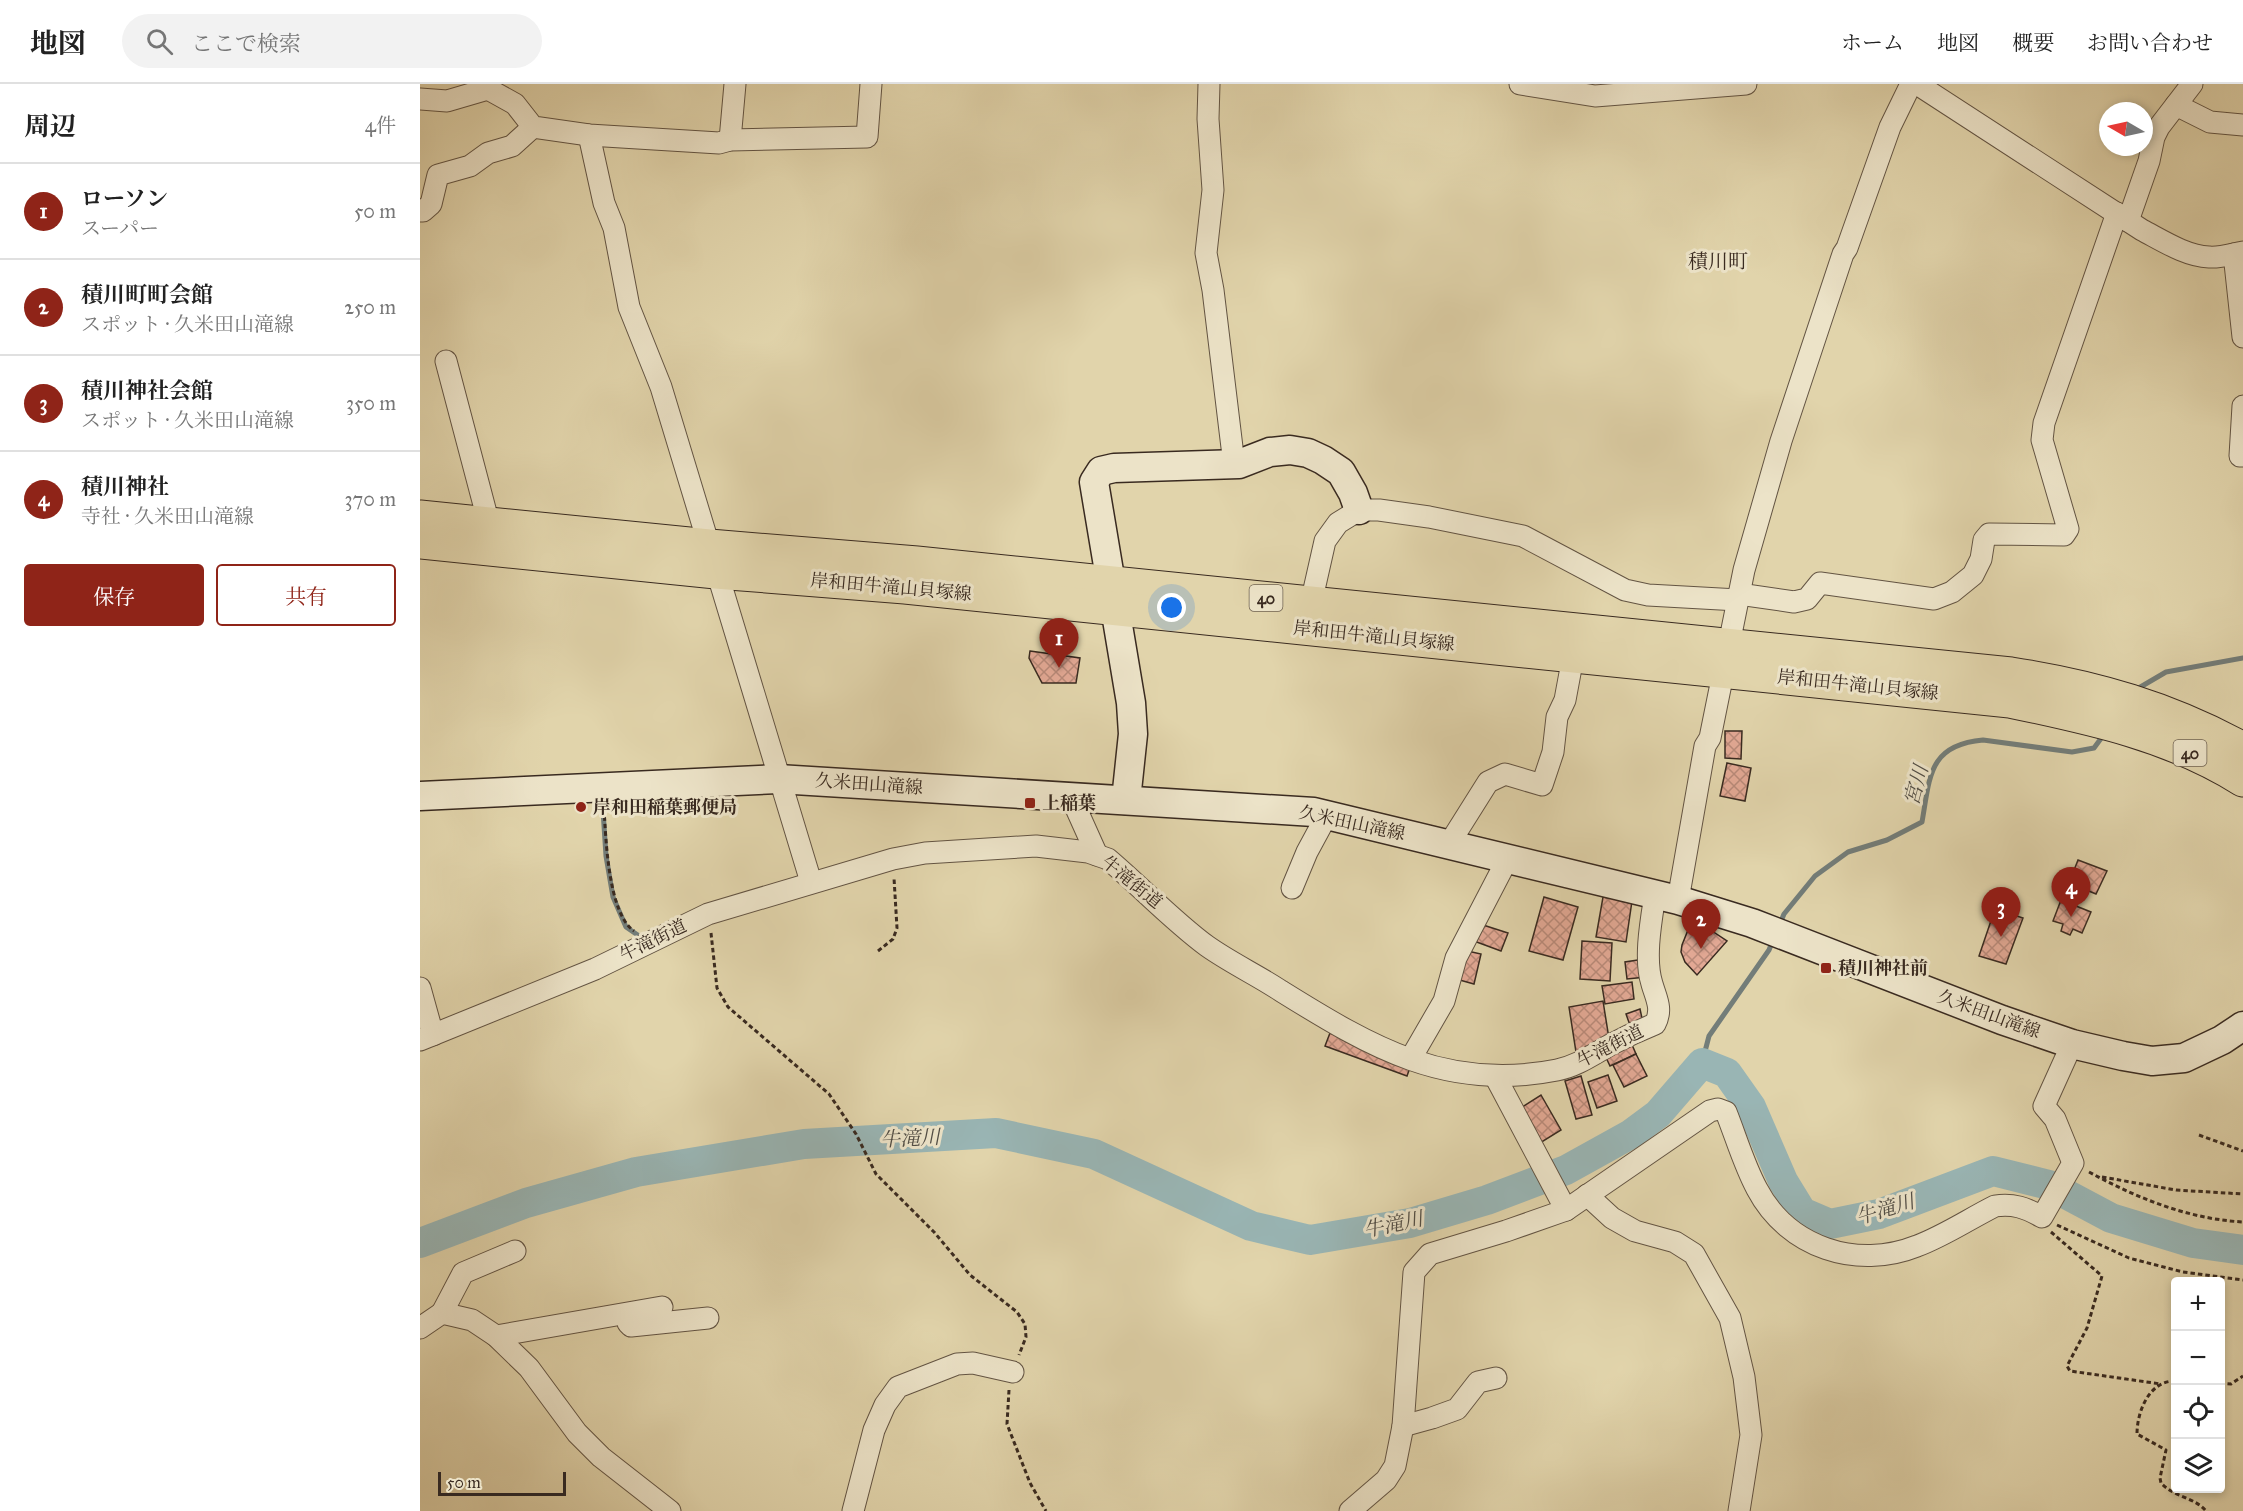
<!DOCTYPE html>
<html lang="ja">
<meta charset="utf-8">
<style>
body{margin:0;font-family:"IM FELL Great Primer","Noto Serif JP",serif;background:#f2f2f2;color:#222}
.controls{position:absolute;right:18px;bottom:18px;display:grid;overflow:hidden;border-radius:6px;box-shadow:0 3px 9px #0003}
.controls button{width:54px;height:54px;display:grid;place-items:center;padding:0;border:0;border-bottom:2px solid #e0e0e0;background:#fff;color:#222;font:30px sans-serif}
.compass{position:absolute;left:1679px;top:18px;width:54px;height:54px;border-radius:50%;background:#fff;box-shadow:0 3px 9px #0003;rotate:279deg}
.scale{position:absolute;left:18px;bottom:15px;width:128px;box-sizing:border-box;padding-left:6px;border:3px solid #392a20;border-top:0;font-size:16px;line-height:21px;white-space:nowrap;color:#392a20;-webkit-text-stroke:4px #ece3c8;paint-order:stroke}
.you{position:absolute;left:752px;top:524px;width:21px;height:21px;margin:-15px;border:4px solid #fff;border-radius:50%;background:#1a73e8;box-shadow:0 0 0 9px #1a73e833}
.badge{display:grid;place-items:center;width:39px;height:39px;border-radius:50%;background:#8f2418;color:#fff;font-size:20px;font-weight:700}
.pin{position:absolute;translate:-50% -50px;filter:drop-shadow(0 2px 3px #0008)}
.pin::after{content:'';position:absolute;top:32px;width:21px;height:18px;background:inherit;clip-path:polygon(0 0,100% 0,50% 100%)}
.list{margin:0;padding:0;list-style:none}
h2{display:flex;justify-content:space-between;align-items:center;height:78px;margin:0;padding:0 24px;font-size:26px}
h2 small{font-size:20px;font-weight:400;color:#767676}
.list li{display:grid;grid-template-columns:39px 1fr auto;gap:18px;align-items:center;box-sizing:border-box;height:96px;padding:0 24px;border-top:2px solid #e0e0e0}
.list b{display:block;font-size:22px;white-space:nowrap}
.list p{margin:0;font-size:20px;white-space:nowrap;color:#767676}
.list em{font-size:20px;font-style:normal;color:#767676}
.actions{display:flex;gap:12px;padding:18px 24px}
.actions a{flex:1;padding:14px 0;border:2px solid #8f2418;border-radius:6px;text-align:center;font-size:21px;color:#8f2418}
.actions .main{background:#8f2418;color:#fff}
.icon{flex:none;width:33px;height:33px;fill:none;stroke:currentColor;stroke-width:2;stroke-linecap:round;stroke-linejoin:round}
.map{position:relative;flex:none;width:1823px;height:1427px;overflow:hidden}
header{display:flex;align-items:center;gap:36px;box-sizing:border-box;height:84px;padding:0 30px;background:#fff;border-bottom:2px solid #e0e0e0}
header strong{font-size:28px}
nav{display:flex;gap:33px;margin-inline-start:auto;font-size:21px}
.search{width:420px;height:54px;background:#f2f2f2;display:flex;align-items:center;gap:15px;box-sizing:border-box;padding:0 21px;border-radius:33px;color:#767676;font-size:22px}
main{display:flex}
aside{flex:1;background:#fff}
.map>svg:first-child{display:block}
</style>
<header>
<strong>地図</strong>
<div class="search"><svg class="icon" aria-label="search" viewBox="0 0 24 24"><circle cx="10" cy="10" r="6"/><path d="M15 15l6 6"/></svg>ここで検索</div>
<nav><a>ホーム</a><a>地図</a><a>概要</a><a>お問い合わせ</a></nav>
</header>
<main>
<aside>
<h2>周辺<small>4件</small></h2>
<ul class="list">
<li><span class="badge">1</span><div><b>ローソン</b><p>スーパー</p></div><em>50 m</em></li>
<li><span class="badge">2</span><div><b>積川町町会館</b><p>スポット · 久米田山滝線</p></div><em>250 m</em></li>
<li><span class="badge">3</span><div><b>積川神社会館</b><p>スポット · 久米田山滝線</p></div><em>350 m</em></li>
<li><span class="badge">4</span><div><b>積川神社</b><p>寺社 · 久米田山滝線</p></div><em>370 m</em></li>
</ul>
<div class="actions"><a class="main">保存</a><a>共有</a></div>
</aside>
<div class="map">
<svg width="1823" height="1427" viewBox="0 0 1823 1427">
<defs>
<pattern id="building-cross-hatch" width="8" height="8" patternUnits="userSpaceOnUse" patternTransform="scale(1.5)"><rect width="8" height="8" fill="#e2a894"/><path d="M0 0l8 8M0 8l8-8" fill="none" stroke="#b88978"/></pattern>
</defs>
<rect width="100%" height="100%" fill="#e1d4ab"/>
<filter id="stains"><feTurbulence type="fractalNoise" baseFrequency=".00333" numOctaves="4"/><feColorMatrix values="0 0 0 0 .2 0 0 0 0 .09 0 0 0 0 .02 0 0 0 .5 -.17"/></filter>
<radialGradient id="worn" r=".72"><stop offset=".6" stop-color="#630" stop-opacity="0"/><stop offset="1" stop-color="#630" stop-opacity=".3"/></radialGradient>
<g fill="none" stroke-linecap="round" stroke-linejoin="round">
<g stroke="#737d79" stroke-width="5">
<path d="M1717,605L1746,588L1823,574"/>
<path d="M182,711L186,772L193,813L206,843L225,856"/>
<path d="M1359,842L1364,830L1395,792L1428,768L1467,756L1502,738C1510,693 1508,661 1563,656L1652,668L1674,664L1685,649"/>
<path d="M1282,979L1289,952L1349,866L1353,856"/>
</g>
<path stroke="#99b5b4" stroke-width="30" d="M0,1159L106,1119L216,1088L384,1060L576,1049L674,1070L831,1142L890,1156L990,1139L1067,1116L1146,1086L1211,1050L1238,1030L1282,979L1307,989L1331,1023L1363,1097L1382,1128L1410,1140L1459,1130L1573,1087L1629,1101L1691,1134L1773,1159L1823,1166"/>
</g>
<g fill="url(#building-cross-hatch)" stroke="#392a20" stroke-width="1.5">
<path d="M610,567L660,574L656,599H622L609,574Z"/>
<path d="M1305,647H1322L1321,675L1305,674Z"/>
<path d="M1307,679L1331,684L1325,717L1300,712Z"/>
<path d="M1658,776L1687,787L1676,810L1649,799Z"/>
<path d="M1124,813L1158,823L1143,876L1109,867Z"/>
<path d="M1183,813L1212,817L1206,858L1176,853Z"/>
<path d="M1641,816L1671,828L1662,849L1653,845L1650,851L1641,847L1643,840L1633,837Z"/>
<path d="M1575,825L1603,834L1586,880L1559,872Z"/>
<path d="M1060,840L1088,849L1081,867L1054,857Z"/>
<path d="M1283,841L1307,857L1277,891L1265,878L1261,868L1262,861L1268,846L1272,843L1277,847Z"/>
<path d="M1162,857L1192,859L1190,897L1160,895Z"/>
<path d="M1043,866L1061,870L1054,900L1036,895Z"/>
<path d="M1224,875L1226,893L1207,895L1205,878Z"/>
<path d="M1212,898L1214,915L1185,920L1182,902Z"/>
<path d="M1183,917L1190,961L1156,968L1149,923Z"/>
<path d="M1220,925L1223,939L1211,944L1206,930Z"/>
<path d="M910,949L992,978L987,992L905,962Z"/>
<path d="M1209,954L1216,970L1190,982L1183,967Z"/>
<path d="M1216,970L1227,992L1204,1003L1193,981Z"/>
<path d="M1188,991L1197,1017L1177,1024L1168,998Z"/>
<path d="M1161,992L1172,1031L1156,1035L1145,997Z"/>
<path d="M1121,1011L1141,1046L1120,1059L1099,1025Z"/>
</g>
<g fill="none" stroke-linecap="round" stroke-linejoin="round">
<g stroke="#635443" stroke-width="23">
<g id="street">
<path d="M66,0L68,5L95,20L113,43L169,51L299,59L310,56L447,53L451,0"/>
<path d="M789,0L788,35L793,106L786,169L793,206L814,380"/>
<path d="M1100,0L1175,12L1326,0"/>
<path d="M1497,0L1722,146C1743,157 1766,172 1789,173C1800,174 1812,170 1823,168"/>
<path d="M0,15L27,17L68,5"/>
<path d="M1756,21L1790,38L1823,41"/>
<path d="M169,51L184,119L194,144L209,223L241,303L391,798"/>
<path d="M310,56L315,0"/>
<path d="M0,127H3L11,120L18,91L50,82L68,69L92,62L113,43"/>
<path d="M1708,137L1729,77L1734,53L1739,43L1772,0"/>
<path d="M1814,170L1823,253"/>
<path d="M26,277L69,440"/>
<path d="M1823,322L1820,372H1823"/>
<path d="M1319,510L1374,518L1387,515L1400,499L1514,515L1532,508L1553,491L1561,475L1564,456L1569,450L1644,451L1648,445L1622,356L1624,339L1697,129"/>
<path d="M891,519L905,457L918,439L939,426H959L1009,433L1103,452L1205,506L1228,511L1318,516"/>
<path d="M651,713L677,771"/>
<path d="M1029,760L1068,698L1085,690L1122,701L1133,668L1137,633L1145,616L1153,573"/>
<path d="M872,804L887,768L907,731"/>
<path d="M1258,816L1285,662L1290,654L1324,486L1361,357L1423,170L1427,164L1470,43L1491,0"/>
<path d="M0,904L13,951"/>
<path d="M0,956L175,885L288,830L473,775L505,769L616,762L668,768L688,775C721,803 753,837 787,862C811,879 837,891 861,907C951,963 1027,1008 1137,986C1157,982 1172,971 1190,961C1205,953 1220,946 1235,940C1243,925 1236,914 1232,900C1224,875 1231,837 1235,811"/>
<path d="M991,974L1024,917L1036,874L1088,774"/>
<path d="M1075,992L1146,1126"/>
<path d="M1167,1111L1192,1134L1215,1147L1255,1158L1274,1170L1310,1234L1324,1293L1331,1351L1319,1427"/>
<path d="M22,1229L43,1189L95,1167"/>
<path d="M208,1239L211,1242L288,1234"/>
<path d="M0,1244L22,1229L52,1236L76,1252L109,1284L157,1349L181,1373L250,1427"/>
<path d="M76,1252L242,1223"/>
<path d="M983,1342L1012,1334L1037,1325L1058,1298L1076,1294"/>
<path d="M433,1427L454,1346L465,1321L478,1303L537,1280L553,1279L593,1288"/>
<path d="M930,1427L966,1396L975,1382L983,1342L994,1188L1010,1170L1086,1147L1146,1126L1290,1027L1298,1025L1306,1028C1316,1053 1324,1081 1337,1105C1368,1164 1437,1186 1497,1162C1524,1152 1549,1135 1575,1122C1593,1119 1606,1124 1622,1133L1653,1079L1635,1035L1624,1022L1652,960"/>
</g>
</g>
<g stroke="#392a20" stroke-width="31">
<g id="secondary">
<path d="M0,712L358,695L894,728L1258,816L1332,839L1582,936L1652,960L1703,972L1732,977L1764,974L1802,956L1823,942"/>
<path d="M706,716L713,650L711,619L674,398L681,387L694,384L819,380L850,368L870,366L888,369L903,376L921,388L933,409L939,426"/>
</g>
</g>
<g stroke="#392a20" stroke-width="35">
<g id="primary">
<path d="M0,433L289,462L497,479L1591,590C1675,603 1748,624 1823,665"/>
<path d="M0,458L296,488L485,503L1590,617C1671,634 1752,651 1823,696"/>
</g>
</g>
<g stroke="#392a20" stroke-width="3" stroke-dasharray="4.5 3" stroke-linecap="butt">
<path d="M184,725C186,755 188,829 214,847"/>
<path d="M291,849L297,904L308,923L409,1010L436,1050L456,1090L514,1148L550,1191L597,1228L605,1240L606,1253L599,1271"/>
<path d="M458,867L473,855L477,844L474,794"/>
<path d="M1779,1051L1823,1067"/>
<path d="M1669,1088C1717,1114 1768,1135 1823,1138"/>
<path d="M1682,1093L1756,1106L1823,1110"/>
<path d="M1637,1141L1709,1174L1763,1188L1823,1196"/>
<path d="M1631,1148L1682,1192L1667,1244L1647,1282L1650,1287L1741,1300"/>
<path d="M1756,1297C1729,1296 1717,1328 1717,1350L1746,1366L1740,1394L1741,1399C1754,1413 1776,1414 1786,1427"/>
<path d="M1800,1299L1811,1300L1823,1292"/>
<path d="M589,1306L587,1340L610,1399L626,1427"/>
</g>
<use href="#street" stroke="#ece3c8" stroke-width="21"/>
<use href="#secondary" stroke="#ece3c8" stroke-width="28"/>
<use href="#primary" stroke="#e1d4ab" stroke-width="33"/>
</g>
<g fill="#8f2418" stroke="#ece3c8" stroke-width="2">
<rect x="604" y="713" width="12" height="12" rx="3"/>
<circle cx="161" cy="723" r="6"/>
<rect x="1400" y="878" width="12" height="12" rx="3"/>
</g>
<g text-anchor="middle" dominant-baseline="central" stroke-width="6" stroke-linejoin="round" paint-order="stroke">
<g fill="#ece3c8" stroke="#6f6252" stroke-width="1.5">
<rect x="829.5" y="501" width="33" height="26" rx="4.5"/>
<rect x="1753.5" y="656" width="33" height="26" rx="4.5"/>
</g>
<g font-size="16" font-weight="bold" fill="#392a20">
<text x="846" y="514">40</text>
<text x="1770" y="669">40</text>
</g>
<g font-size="18" fill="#392a20" stroke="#ece3c8">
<text transform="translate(471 503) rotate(5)">岸和田牛滝山貝塚線</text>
<text transform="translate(954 552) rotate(6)">岸和田牛滝山貝塚線</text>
<text transform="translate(1438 601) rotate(6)">岸和田牛滝山貝塚線</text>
<text transform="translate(449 700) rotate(4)">久米田山滝線</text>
<text transform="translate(932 739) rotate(12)">久米田山滝線</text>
<text transform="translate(712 798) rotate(39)">牛滝街道</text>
<text transform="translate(233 856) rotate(-26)">牛滝街道</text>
<text transform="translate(1569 930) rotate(20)">久米田山滝線</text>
<text transform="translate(1190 962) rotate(-27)">牛滝街道</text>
</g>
<g font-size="18" font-weight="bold" fill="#392a20" stroke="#ece3c8" text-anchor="start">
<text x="622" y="719">上稲葉</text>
<text x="173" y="723">岸和田稲葉郵便局</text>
<text x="1418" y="884">積川神社前</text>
</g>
<g font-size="20" fill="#392a20" stroke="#ece3c8">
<text x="1298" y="177">積川町</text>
</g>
<g font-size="20" font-style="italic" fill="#514d45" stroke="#ece3c8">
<text transform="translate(1496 701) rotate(-75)">宮川</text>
<text transform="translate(490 1054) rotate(-3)">牛滝川</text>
<text transform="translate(1465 1125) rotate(-17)">牛滝川</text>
<text transform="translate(973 1140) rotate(-12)">牛滝川</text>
</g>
</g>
<rect width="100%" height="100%" filter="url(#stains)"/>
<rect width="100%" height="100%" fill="url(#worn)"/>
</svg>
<div class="controls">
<button>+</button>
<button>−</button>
<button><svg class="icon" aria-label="locate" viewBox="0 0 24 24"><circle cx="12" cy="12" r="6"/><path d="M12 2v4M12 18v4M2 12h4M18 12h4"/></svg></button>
<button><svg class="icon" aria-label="layers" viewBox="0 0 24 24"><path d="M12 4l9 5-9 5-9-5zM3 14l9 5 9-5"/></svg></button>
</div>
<svg class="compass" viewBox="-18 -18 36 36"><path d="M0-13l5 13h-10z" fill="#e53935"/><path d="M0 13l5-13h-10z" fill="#767676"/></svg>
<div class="scale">50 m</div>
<div class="you"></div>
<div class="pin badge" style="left:639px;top:584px">1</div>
<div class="pin badge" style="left:1281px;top:865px">2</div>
<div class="pin badge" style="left:1581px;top:853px">3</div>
<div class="pin badge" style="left:1651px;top:833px">4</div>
</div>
</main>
